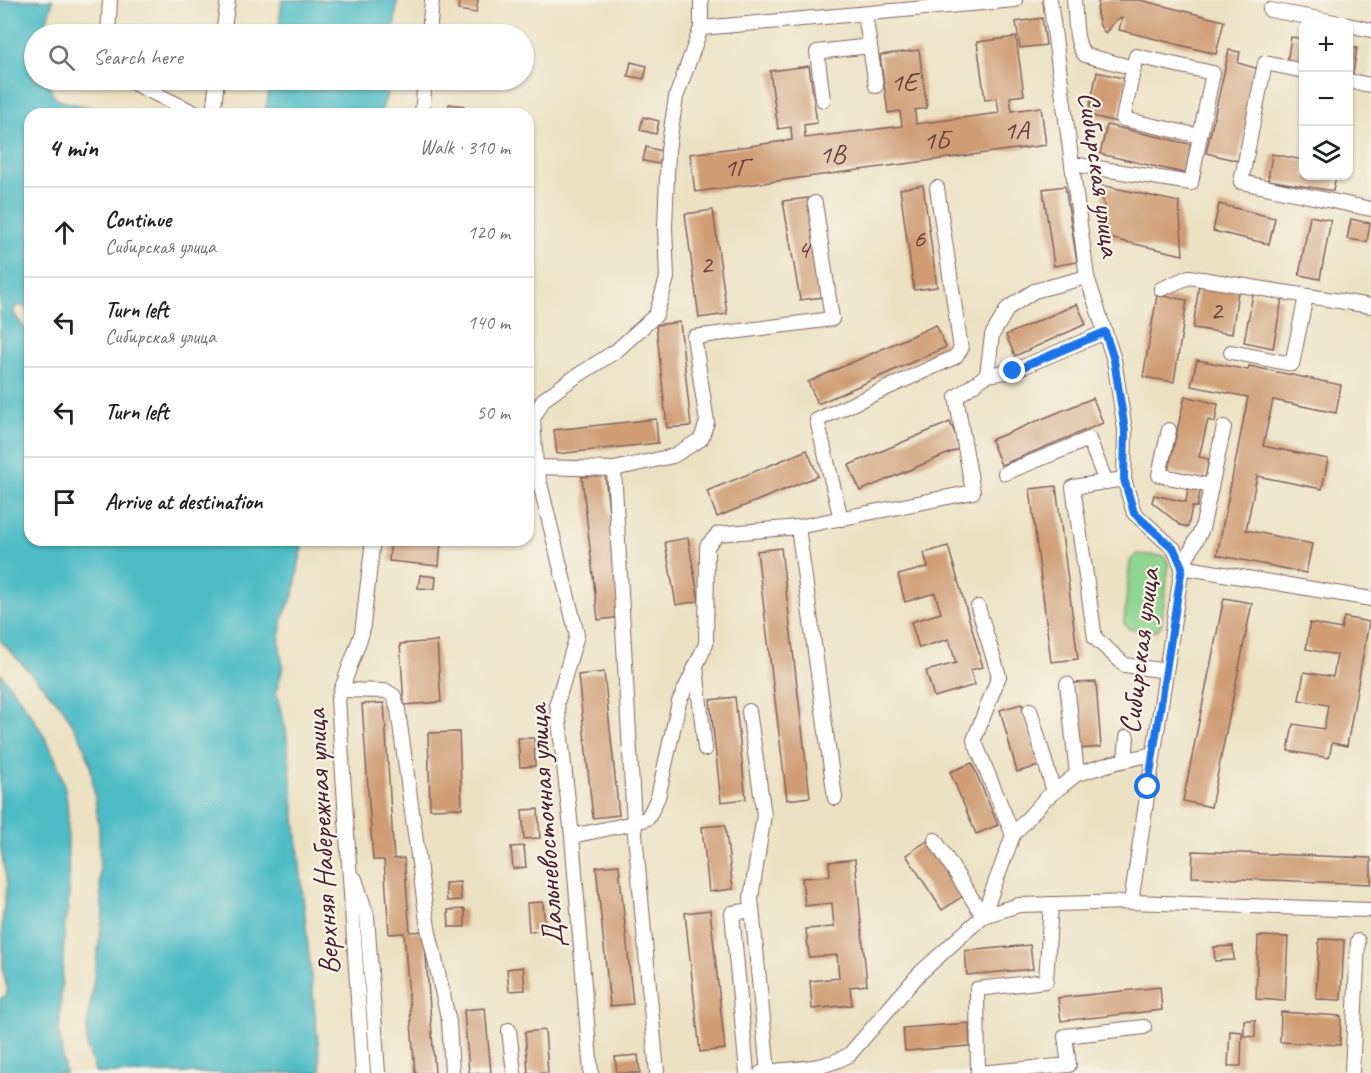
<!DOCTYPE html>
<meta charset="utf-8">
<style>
body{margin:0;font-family:Caveat,sans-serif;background:#f2f2f2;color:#202124}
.controls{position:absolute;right:18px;top:18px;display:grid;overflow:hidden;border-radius:12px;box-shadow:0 2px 4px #0004}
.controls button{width:54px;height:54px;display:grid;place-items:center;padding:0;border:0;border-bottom:2px solid #e0e0e0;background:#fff;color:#202124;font:30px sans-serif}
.stop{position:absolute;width:18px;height:18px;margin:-14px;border:4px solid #1a73e8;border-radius:50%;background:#fff}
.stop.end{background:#1a73e8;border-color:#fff;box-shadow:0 2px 6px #0008}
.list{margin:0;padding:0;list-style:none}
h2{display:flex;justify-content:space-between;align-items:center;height:78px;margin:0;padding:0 24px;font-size:26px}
h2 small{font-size:20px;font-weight:400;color:#757577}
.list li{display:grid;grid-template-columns:39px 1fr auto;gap:18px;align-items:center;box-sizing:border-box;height:90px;padding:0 24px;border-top:2px solid #e0e0e0}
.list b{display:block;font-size:22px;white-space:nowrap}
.list p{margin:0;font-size:20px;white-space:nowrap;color:#757577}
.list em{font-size:20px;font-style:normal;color:#757577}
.icon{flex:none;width:33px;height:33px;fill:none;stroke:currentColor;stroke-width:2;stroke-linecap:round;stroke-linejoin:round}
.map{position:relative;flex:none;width:1371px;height:1073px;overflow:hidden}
.search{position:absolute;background:#fff;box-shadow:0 2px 4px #0004;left:24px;top:24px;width:510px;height:66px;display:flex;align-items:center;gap:15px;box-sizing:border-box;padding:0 21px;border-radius:33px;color:#757577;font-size:22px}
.panel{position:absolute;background:#fff;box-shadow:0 2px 4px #0004;left:24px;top:108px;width:510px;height:438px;border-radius:18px}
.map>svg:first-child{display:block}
</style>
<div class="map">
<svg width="1371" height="1073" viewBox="0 0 1371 1073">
<rect width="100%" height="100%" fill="#f7f3e8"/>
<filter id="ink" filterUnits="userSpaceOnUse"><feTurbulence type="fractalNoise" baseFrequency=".0167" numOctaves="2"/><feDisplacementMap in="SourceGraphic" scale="12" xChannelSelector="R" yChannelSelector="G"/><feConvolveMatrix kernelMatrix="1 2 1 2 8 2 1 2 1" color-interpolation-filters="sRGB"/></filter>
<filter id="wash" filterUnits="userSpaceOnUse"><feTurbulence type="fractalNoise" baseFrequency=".008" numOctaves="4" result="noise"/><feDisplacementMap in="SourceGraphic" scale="24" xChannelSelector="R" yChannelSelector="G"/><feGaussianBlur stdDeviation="1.35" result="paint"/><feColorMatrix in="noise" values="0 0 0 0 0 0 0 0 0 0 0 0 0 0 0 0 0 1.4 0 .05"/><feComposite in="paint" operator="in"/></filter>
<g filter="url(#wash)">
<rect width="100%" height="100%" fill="#ece1c2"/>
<path fill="#8ed691" stroke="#6c7a5e" stroke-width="1.5" d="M1137,554L1164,556L1169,564L1161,626L1156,631L1129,629L1124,623L1130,561Z"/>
<g fill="#4ebcc6" stroke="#4c6e78" stroke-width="1.5">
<path d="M0,0H53L47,20V34H34V80H47L53,96L61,101L119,114H30V313C26,308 23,304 16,306L13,312L30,337V540H303L294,593L283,617L279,642L283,667L276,693L286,730L321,1073H96L87,1048V1027L103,914L100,886L99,828L90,762L81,739L63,708L0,640Z"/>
<path d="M282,0H397L394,34H278Z"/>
<path d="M271,80H389L387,95L380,114H265Z"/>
<path d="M0,673C29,710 62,754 67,802C69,822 67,842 68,862C68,884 72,898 65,920L59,1034L65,1073H0V998L4,997L8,991L3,972V943L2,922L7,884L0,845Z"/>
</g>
<g id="blocks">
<g fill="#cf9c73">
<path d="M459,0H478L476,13L458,10Z"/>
<path d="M1100,0H1140L1224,21L1216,54L1119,30L1122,18L1116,20L1105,33L1100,26L1097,14L1098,3Z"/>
<path d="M1042,18L1046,45L1020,48L1016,22Z"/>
<path d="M1016,37L1024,95L1010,97L1012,111L1041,107L1046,145L695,192L690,154L792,140L791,127L778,129L770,71L809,66L817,123L804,125L805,138L902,126L900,111L888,113L880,55L919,50L927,108L915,110L916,124L999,113L997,98L985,100L977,42Z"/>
<path d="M1291,37L1304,39V65L1287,63Z"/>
<path d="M1348,47L1357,48L1353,74L1348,73Z"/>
<path d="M1229,50L1240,52L1238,63L1259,69L1238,161L1206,153Z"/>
<path d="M631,62L647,66L644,79L628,76Z"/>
<path d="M1097,72L1127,79L1117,122L1088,115Z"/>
<path d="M449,80H472L471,86L449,82Z"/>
<path d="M449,104L464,106L463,114H448Z"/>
<path d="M643,117L659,121L656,134L640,130Z"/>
<path d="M1107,125L1194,145L1188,174L1100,154Z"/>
<path d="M646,147L662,151L659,164L643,161Z"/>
<path d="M1272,154L1304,160V176H1336L1333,191L1268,180Z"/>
<path d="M923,185L937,287L914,290L900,189Z"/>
<path d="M1101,185L1179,202L1183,255L1108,238Z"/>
<path d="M1065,186L1077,262L1054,266L1043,189Z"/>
<path d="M808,198L823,297L800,300L783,201Z"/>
<path d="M1219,204L1275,218L1269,244L1213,231Z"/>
<path d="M713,210L727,314L699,318L685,214Z"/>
<path d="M1310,216L1331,220L1320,279L1299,275Z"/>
<path d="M1351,219L1370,223L1367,242L1347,239Z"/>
<path d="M1199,285L1238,291L1232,334L1193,328Z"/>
<path d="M1253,294L1282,299L1273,348L1244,342Z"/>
<path d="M1157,295L1187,300L1174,382L1143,377Z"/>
<path d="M1077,304L1086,324L1015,356L1006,335Z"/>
<path d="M680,322L691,426L667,428L656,325Z"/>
<path d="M936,325L946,347L818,404L808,382Z"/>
<path d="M1197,360L1248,370L1249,366L1341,385L1336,413L1273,400L1263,446L1328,459L1322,489L1257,476L1246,530L1312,544L1306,573L1217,555L1248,397L1191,386Z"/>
<path d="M1185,396L1218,404L1215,422L1208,420L1199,457L1209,459L1205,479L1168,471Z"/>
<path d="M1093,398L1103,423L1001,465L991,440Z"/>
<path d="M656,419L658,443L557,454L554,430Z"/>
<path d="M950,422L961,448L860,491L849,465Z"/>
<path d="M807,450L818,476L717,517L707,491Z"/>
<path d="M605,475L621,617L598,620L582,477Z"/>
<path d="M1056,486L1078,659L1051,662L1030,489Z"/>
<path d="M1188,488L1200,491L1197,507H1192L1188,527L1180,525L1152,502L1154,495L1186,502Z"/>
<path d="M688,538L699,601L676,605L665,542Z"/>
<path d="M391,540H441L439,566L389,561Z"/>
<path d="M948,546L983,667L970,670L975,685L934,697L926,671L956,663L949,639L919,648L911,622L941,613L935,593L905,602L898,575L928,567L924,553Z"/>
<path d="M781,548L810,797L787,800L757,551Z"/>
<path d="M420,575L436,577L435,589L418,588Z"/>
<path d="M1224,598L1252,603L1211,807L1183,801Z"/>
<path d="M1344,617L1369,622L1347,746L1332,743L1329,758L1288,751L1293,724L1324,729L1328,705L1299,700L1304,672L1333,677L1337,655L1306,649L1310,623L1341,629Z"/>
<path d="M437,641L441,702L404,705L400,644Z"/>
<path d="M604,672L619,815L593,818L578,675Z"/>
<path d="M1096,682L1101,747L1078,749L1074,683Z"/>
<path d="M735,697L746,799L721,802L710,700Z"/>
<path d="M384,703L394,859L404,858L410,932L424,931L435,1073H415L404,933L389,934L384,860H373L362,704Z"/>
<path d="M1022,704L1039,766L1017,772L1000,710Z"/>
<path d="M459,732L462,808L430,809L428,733Z"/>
<path d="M518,738H534L535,766L520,767Z"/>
<path d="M972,763L998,825L976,834L950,772Z"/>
<path d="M538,809L540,838L524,839L522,810Z"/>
<path d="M725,825L733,889L709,892L702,827Z"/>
<path d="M927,841L963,896L942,910L906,855Z"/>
<path d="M524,846L526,867L513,869L511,847Z"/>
<path d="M1193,851L1371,858V884L1192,877Z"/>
<path d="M855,859L867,985L850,987L852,1005L812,1009L810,981L839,978L837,955L809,957L806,929L834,927L832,903L805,906L802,878L830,876L829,862Z"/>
<path d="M619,865L633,1004L610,1006L596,867Z"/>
<path d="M460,882L461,900L447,901L445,883Z"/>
<path d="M543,902L545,931L529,932L527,903Z"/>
<path d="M465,909V927H449L448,910Z"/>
<path d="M710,910L725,1049L700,1052L685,913Z"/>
<path d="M1258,936L1288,937L1285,1001L1256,999Z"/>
<path d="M1319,939L1344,940L1341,1000L1316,999Z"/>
<path d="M1030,945L1033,969L967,975L965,951Z"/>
<path d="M1233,946L1234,960L1215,961L1214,947Z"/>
<path d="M523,967L525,990L509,991L507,969Z"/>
<path d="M1160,987L1162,1010L1061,1021L1058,998Z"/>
<path d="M485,1008L491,1073H469L464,1010Z"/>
<path d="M1281,1012L1341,1016L1340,1045L1280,1042Z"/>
<path d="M1244,1020H1255V1037L1244,1036Z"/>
<path d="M969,1023L970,1046L905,1051L903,1028Z"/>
<path d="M545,1030L548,1073H528L525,1032Z"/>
<path d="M1230,1031L1242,1032L1241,1066H1228Z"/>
<path d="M638,1055L640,1073H617L615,1057Z"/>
</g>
</g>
</g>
<g filter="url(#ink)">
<use href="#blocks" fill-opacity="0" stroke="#836360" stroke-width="1.5"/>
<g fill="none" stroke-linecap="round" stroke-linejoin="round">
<g stroke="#836360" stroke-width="16">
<g id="minor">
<path d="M1050,0L1087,277L1114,360L1125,430L1124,479L1134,513L1174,549L1182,567L1131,902"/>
<path d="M1074,0C1076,16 1074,44 1085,55L1134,68"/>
<path d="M1270,10L1335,22"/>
<path d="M865,14L876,86"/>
<path d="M1348,25L1371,30"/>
<path d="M701,28L1015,0"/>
<path d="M108,34L110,0"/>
<path d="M223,34L228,0"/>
<path d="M429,34L432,0"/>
<path d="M1136,56L1213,73L1200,136L1123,119Z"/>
<path d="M1304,71L1265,63L1241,182L1371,209"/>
<path d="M127,80L197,114"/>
<path d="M1348,81L1371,85"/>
<path d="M823,100L817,52L870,46"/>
<path d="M213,114L217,80"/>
<path d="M422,114L425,80"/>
<path d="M1072,164L1191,183L1200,136"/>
<path d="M1161,289L1189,277L1371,306"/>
<path d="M1231,352L1292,364L1306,296"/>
<path d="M987,375L1013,371L1105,332"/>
<path d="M1224,427L1202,529L1182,567L1371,599"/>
<path d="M1169,430L1159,475L1211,486"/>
<path d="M536,467L614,469L673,456L701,439L707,422L694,337L832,319L815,203"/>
<path d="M614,469L634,823L657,1073"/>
<path d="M1005,473L1089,439L1106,482"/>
<path d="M1124,479L1073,487L1095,638L1125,665L1166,671"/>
<path d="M841,519L817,420L955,357L961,349L937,188"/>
<path d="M798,527L835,798"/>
<path d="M978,607L999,676L974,740L1013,835"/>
<path d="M696,668L705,749"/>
<path d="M1067,684L1077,774"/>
<path d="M341,690L386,691L394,696L398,710L428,928L449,1022L452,1073"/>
<path d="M1030,710L1054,792"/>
<path d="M749,711L764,815L751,898L768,1072"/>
<path d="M1125,760L1127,737"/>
<path d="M572,836L634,823L648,818L658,797L679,702L706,644L707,546L718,534L798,527L973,492L956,397L987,375L992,335L1008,308L1034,291L1087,277"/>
<path d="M935,840L983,916"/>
<path d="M355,879L367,916L378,1073"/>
<path d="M983,916L1013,835L1045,799L1077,774L1113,763L1153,754"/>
<path d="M509,1030L514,1073"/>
<path d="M363,1073L338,699L362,633L373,540"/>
<path d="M591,1073L572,836L557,703L577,635L536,467L533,419L543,400L569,381L616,351L656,315L667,278L665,227L668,150L676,97L701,28V0"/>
<path d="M747,1073L732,913L752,910"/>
<path d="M761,1073C793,1067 818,1072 849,1055L919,974L983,916L1019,905L1131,902L1371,910"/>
<path d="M978,1073L977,989L1046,981L1051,904"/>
<path d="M978,1073L1069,1065L1065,1036L1144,1027"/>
<path d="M1352,1073L1358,941"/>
</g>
</g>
<use href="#minor" stroke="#fff" stroke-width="14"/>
</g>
</g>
<g fill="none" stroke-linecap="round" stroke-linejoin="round" filter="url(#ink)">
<path stroke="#1a73e8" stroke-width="8" d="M1013,371L1105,332L1114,360L1125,430L1124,479L1134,513L1174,549L1182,567L1148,787"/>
</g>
<g text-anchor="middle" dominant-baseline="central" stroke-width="4.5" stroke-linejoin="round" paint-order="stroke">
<g font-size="27" fill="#6b3e3d">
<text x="904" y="82">1Е</text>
<text x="1016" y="130">1А</text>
<text x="936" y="140">1Б</text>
<text x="832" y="154">1В</text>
<text x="736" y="167">1Г</text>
<text x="919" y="238">6</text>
<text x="803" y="249">4</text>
<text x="706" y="264">2</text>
<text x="1216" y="310">2</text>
</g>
<g font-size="30" fill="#4a1f2b" stroke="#f7f3e8">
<text transform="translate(1100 174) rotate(82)">Сибирская улица</text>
<text transform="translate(1139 651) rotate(-83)">Сибирская улица</text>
<text transform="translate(545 826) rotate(-94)">Дальневосточная улица</text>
<text transform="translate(322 842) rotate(-93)">Верхняя Набережная улица</text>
</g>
</g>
</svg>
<div class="controls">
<button>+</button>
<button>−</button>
<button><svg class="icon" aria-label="layers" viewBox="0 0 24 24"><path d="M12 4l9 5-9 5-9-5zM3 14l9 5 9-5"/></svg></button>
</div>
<div class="stop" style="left:1148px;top:787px"></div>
<div class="stop end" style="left:1013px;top:371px"></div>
<div class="search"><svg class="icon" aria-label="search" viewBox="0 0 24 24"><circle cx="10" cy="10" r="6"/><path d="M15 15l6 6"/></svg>Search here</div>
<section class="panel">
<h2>4 min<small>Walk · 310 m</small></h2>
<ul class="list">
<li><svg class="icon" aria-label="ahead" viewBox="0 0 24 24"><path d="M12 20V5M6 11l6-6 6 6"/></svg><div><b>Continue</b><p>Сибирская улица</p></div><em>120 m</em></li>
<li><svg class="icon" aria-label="left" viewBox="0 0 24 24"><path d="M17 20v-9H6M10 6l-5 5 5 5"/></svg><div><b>Turn left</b><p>Сибирская улица</p></div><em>140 m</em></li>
<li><svg class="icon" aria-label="left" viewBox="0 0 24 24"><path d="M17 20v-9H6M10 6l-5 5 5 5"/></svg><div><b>Turn left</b></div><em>50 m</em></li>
<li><svg class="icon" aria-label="arrive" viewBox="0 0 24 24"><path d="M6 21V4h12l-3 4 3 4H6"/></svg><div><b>Arrive at destination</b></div></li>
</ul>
</section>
</div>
